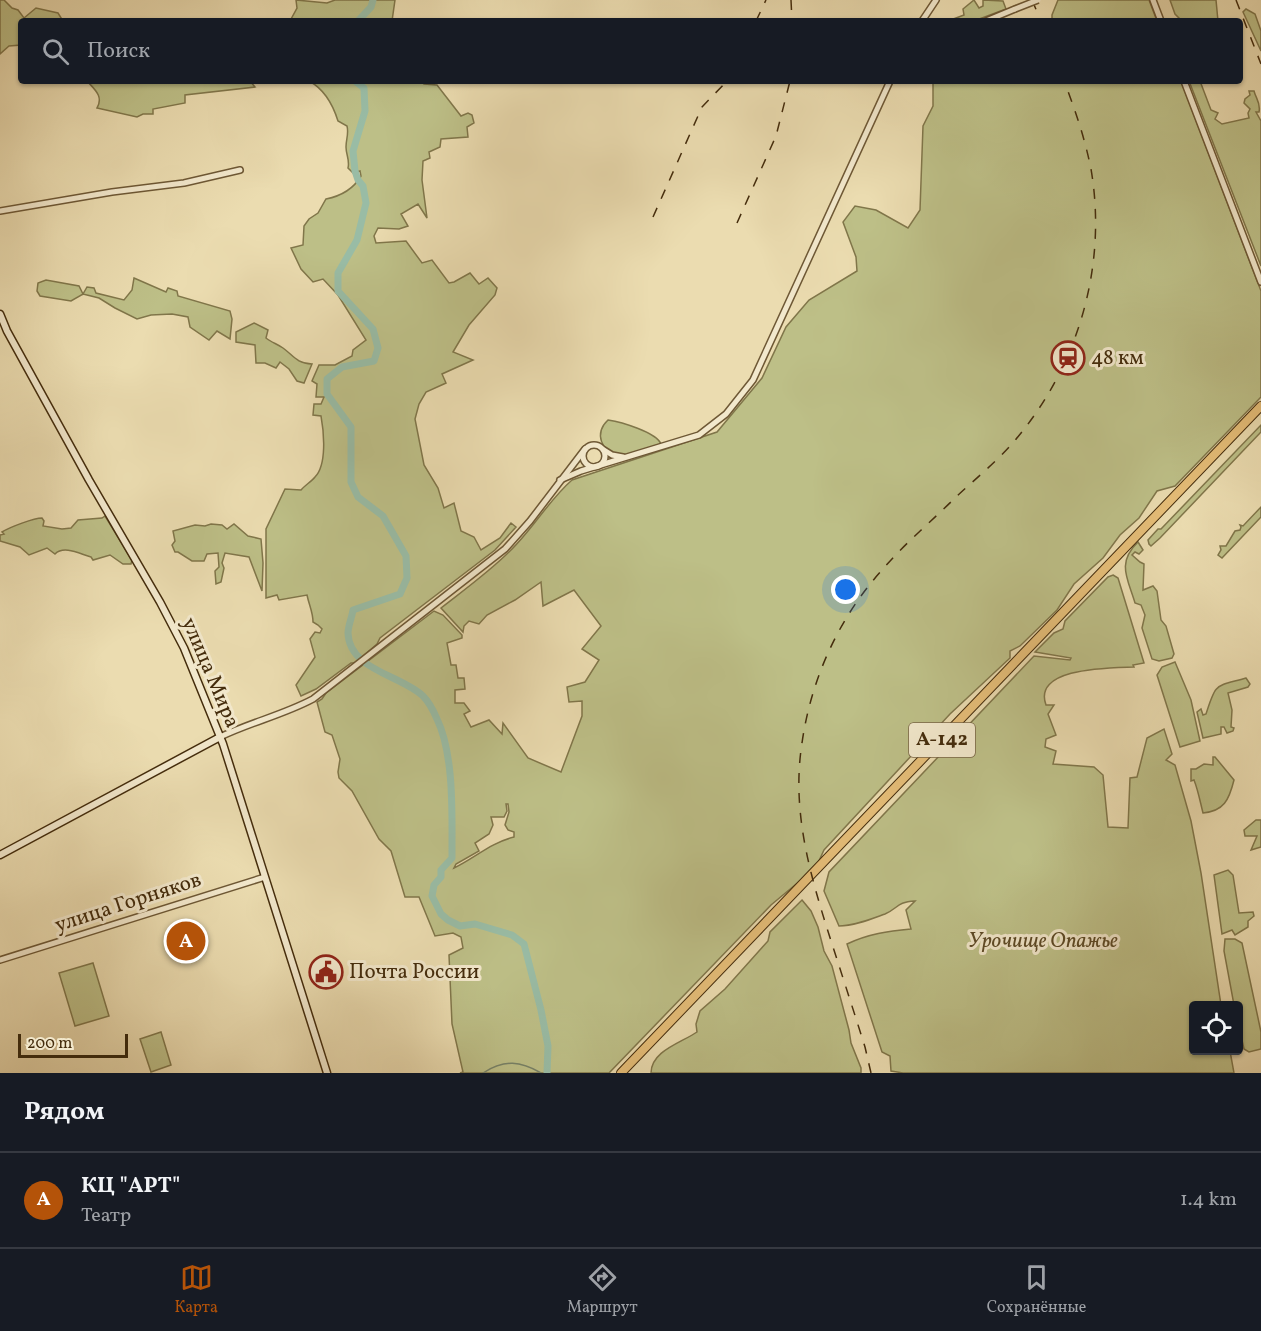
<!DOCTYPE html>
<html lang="ru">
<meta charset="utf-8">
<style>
body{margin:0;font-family:Vollkorn,serif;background:#242831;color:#f1f3f6}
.controls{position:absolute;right:18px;bottom:18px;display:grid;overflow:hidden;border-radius:6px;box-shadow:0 2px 4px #0004}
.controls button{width:54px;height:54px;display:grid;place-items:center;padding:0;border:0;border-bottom:2px solid #363941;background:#171b24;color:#f1f3f6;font:30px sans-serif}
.scale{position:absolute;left:18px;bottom:15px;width:110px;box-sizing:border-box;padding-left:6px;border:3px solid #442c0c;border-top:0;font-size:16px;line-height:21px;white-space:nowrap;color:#442c0c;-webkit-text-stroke:4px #f2e8cc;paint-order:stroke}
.you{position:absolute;left:846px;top:590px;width:21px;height:21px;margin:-15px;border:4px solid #fff;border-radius:50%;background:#1a73e8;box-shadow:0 0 0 9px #1a73e833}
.badge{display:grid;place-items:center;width:39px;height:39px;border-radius:50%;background:#b45309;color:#fff;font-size:20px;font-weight:700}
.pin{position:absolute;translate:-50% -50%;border:3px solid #fff;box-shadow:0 2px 6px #0006}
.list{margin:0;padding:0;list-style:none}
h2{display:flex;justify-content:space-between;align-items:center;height:78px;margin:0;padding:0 24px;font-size:26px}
h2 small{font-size:20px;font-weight:400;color:#9ea1a6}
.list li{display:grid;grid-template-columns:39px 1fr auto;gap:18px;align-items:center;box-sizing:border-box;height:96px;padding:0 24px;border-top:2px solid #363941}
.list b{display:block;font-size:22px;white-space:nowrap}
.list p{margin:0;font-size:20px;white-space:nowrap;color:#9ea1a6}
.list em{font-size:20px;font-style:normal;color:#9ea1a6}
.icon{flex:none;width:33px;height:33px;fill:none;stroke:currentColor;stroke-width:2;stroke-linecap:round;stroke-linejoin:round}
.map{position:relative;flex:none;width:1261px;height:1073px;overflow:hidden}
.search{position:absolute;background:#171b24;box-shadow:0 2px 4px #0004;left:18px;right:18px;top:18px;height:66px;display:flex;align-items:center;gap:15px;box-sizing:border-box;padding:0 21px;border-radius:6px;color:#9ea1a6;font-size:22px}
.sheet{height:174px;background:#171b24}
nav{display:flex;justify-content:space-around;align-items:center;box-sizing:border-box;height:84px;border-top:2px solid #363941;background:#171b24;font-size:16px;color:#9ea1a6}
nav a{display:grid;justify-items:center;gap:3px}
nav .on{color:#b45309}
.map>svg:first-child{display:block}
</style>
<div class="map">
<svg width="1261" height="1073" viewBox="0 0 1261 1073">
<rect width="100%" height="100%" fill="#ebdcb0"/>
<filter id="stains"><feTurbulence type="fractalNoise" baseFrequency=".00333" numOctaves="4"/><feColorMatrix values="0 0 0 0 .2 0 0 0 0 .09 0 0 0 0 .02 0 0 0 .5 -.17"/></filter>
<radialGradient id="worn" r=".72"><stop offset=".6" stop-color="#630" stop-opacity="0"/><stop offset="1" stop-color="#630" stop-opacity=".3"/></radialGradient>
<g fill="#bdbf87" stroke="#80764a" stroke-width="1.5" fill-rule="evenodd">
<path d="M0,0H4L12,8L18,10L24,18L36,8L58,13L63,21H21V45L9,46L0,54Z"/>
<path d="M296,0L327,3L335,0H395L392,21H290L297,8Z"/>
<path d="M974,0L979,8L983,6V0L1003,1L1006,9L974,21H948L964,15L963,9Z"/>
<path d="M1058,0H1149L1157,21H1049L1052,20V15Z"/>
<path d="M1170,0H1216L1218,21H1182L1175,14Z"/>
<path d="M1246,9L1255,14L1261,31V51L1243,12Z"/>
<path d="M87,81H250L255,87L185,95V103L153,109V114H143L137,117L97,108C104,96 94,89 87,81Z"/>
<path d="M309,81H420L424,84L437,85L461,116L468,113L472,115L474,123L467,127L468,137L441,139L440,147L429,152L430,158L423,161L422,180L427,218L418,204L401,214L408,226L399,229L378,228L374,236L376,243L406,241L422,263L432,260L449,283L454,282L470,273L479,284L488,278L497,288L495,295L469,325L453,352L473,360L442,374L446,383L426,392L419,404L415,419L424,465L438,488L444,508L454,503L461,531L474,537L481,550L500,538L511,523L516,527L495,550L380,638L377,644L355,663H351L316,689L301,696L296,685L315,657L310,639L315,632L320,633L322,629L318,625L313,622C313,612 309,605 307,595L279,600L277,595L266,598V529L285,489L301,490C305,485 311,482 315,477C327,465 324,432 321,416L313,415L314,404H321L324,397H316L317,384L312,381L319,365H335L352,356L353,350L366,340L338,295L323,279L313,282L301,269L291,248L303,245L304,226L309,219L318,213L326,199C341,196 354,188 361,176L360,171L353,173L348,168C350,160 346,155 346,147C346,139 349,134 347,126L338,121C333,105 324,89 309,81Z"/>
<path d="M933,81H1181L1261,291V397L1175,486L1157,491L1139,518L1120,535L1103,558L1074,584L1057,610L1020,646L1010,651V658L950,714L824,850L818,863L807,875L771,905L609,1073H460L463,1072L452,1024L449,955L463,948L461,937L453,933L435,936L419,897H405L391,851L379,839L352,791L339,778L338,772L340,759L332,735L325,732L317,702L322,699L326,693L434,611L443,615L462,635V638L447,643L451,665H456L458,678H464L465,689L455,690V703H464L470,711L464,714L471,727L489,720L502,734L503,723L528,758L561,772L582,716V701L569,702L567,687L585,682L599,660L582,649L601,626L574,590L543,606L541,582L515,600L487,615L479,624L469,621L464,626L463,632L441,608C464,590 489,572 510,551C533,529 548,501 572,480L717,432L762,378L786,327L809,300L857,271L856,257L843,222L855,206L876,210L908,228L920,210L923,126L933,106ZM506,804H508L509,812L505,825L508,830L514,832V837C490,843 475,858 454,868L456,864L479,851L475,843L489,834L493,825L491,817H504L507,811Z"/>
<path d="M1189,81H1200L1211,110L1218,113L1215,119L1222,124L1249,118L1248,113L1250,109L1244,103L1245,99L1250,95L1249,91H1254C1256,99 1261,103 1259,112H1256L1261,121V266Z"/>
<path d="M134,278L166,292L168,288L177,291L178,296L230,311L232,319L230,339L217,331L209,340L190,327L188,317L172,314L151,315L137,319L115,308L99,298L83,294L71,301L40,296L37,291L38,283L46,280L79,286L83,294L87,287L94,288L96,293L124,300L132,290Z"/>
<path d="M254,323L268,330L266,338C271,342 277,344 283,348C294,356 296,363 312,364L304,383L297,381L289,369L280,362L276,368L265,363H256L255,345L236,342V332Z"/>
<path d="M608,420C621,422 656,432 661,444C652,449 630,458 619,456C601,452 594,433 608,420Z"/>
<path d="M1261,425V432L1160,538L1151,546L1149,544L1148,540L1158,529H1161Z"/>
<path d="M1261,507V517L1222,558L1218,555L1221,550L1220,546H1226L1235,531L1240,530L1241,527L1240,525L1243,526Z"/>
<path d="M105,516L132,560L131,564H123L110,555L93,560L91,557C80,554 64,545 55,554L47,548L29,555L20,547L0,541V535L4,534L2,532C10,527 34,518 42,518L44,521L43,526L62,529L71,528L78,520L102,518Z"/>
<path d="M211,524L222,525L227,529L234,524L248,536L261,539L263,563L262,591L249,557L225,553L222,563L224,568L221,582L216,584L215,571L219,567L218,553L207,554L204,561H192L178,552H175L172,545L175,541L173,531L195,525L205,526Z"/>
<path d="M1138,542L1143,550L1139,554L1135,552L1132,555L1140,562L1144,564L1143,590L1153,586L1157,591L1161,620L1166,626L1174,654L1172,658L1159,661L1152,659L1142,628L1145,615L1141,605L1135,603C1128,579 1116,563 1138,542Z"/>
<path d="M1113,575L1118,578L1144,663L1133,665L1134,667C1111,668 1032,667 1046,705H1054L1048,714L1056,735L1046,739L1045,747L1056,751L1053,764L1094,767L1103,775L1108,827L1128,828L1130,778L1137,777L1147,738L1164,729L1172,754L1166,760L1175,765L1191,821L1201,873L1221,1005L1194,1006V1050L1230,1051L1234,1073H903L891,1071L890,1056L882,1052L847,944C868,934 888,931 911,929L906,910L915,901C896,902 899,908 885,914C871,919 854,926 839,926L824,891L829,872L1034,656L1070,660L1071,658L1035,652L1054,633L1063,629L1065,621L1108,577Z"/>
<path d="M1175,662L1191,700L1200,741L1180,747L1157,675L1162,667Z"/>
<path d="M1246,678L1250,684L1248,687L1228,693L1232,710L1231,727L1234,728L1233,731L1227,733L1224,727H1221V734L1203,738L1197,712L1201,709L1203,715L1206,714C1216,682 1215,687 1246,678Z"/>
<path d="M1213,757H1215L1234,780C1229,800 1224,811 1203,813C1200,801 1198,790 1194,780L1191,781V769H1196L1204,764L1213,765Z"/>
<path d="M1256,820H1261V847L1251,850L1257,836H1245L1244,830Z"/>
<path d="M1228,870L1233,875L1239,913L1253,912L1254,916L1248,921V927L1235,935L1232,930L1222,934L1214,875Z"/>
<path d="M802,900L811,911L818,927L824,951L832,966L849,1030L851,1043L861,1068V1073H651C651,1051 681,1043 697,1032L696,1024L700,1011L725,989L768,941L770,932Z"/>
<path d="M1225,939H1235L1242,943L1261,1032V1049L1249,1052L1244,1049L1239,1027L1238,1006L1234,1005L1224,951Z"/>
<path d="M93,963L109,1016L75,1026L59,973Z"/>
<path d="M161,1032L171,1065L151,1072L140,1039Z"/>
</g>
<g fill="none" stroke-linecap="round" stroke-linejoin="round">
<path stroke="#778268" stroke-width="1.5" d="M483,1073C504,1059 521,1061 541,1073"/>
<g stroke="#99bca5" stroke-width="7">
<path d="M358,21L371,7L373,0"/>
<path d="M355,81L364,88L365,111L353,151L355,171L358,180L363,186L366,203L357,240L338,273V291L373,329L378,348L374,361L342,367L327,379V394L351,427V482L358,497L383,516L406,556L407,578L400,594L353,610C352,617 348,626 348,633C349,670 401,675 423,696C428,701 434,712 437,719C454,754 452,813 452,852V858L441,870V877L434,885L432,896L441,914L448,920L460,926L475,924L512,935L524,944L541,1010L548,1046L547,1073"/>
</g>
<g stroke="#6e5835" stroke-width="8">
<g id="tertiary">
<path d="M1153,0L1161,21"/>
<path d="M922,21L936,0"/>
<path d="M986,21L1015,9"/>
<path d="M1184,81L1261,282"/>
<path d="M0,211L112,192L184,183L240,170"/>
<circle cx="594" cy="456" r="11"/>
<path d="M604,450L612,455L623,457"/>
<path d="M560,480L581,471L699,435L726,414L753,380L890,81"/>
<path d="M220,737C251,722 283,715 313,699L505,549L530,521L585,449"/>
<path d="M0,960L265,877"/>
</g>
</g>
<g stroke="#442c0c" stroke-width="9">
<g id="secondary">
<path d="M0,314L7,331L89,480L160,602L184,648L223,744L327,1073"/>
<path d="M0,855L220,737"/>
</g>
</g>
<g stroke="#442c0c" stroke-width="10">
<path id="trunk" d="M621,1073L1261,406"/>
</g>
<use href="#tertiary" stroke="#f2e8cc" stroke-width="5"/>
<use href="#secondary" stroke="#f2e8cc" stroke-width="6"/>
<use href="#trunk" stroke="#e6be78" stroke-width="8"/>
<g stroke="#442c0c" stroke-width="1.5" stroke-dasharray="10 10" stroke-linecap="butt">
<path d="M791,0L792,21"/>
<path d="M1032,0L1041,21"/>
<path d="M1236,0L1261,64"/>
<path d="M756,21L766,0"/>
<path d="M653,217L702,107L727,81"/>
<path d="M737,223L776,136L790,81"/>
<path d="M871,1073L865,1047C854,1012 843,978 832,944C811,878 791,813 802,743C811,679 839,617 883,569C905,543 932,521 956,497C974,480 994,464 1011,445C1077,370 1108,268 1091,169C1085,139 1075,109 1064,81"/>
</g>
<g stroke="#6e5835" stroke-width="8" stroke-linecap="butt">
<path id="tertiary-bridge" d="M1015,9L1038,0"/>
</g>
<use href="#tertiary-bridge" stroke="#f2e8cc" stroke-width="5"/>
</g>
<defs>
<g id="station-ring" transform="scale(1.725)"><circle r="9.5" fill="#f2e8cc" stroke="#8f2418" stroke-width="1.5"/><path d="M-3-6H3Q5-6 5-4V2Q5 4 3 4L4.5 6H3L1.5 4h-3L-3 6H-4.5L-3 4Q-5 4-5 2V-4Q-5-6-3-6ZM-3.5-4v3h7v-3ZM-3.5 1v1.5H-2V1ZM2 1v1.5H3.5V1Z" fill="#8f2418"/></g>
<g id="civic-ring" transform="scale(1.725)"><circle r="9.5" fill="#f2e8cc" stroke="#8f2418" stroke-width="1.5"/><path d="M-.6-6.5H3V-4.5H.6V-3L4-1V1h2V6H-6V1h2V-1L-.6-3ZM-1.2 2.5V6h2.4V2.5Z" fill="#8f2418"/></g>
</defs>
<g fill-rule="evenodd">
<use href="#station-ring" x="1068" y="358"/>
<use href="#civic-ring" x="326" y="972"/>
</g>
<g text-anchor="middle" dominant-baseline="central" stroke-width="6" stroke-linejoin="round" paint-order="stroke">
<rect fill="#f2e8cc" stroke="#786446" stroke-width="1.5" x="909" y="723" width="66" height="34" rx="4.5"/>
<g font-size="20" font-weight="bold" fill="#442c0c">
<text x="942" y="740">А-142</text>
</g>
<g font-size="21" fill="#442c0c" stroke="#f2e8cc" text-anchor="start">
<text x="1091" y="358">48 км</text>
<text x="349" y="972">Почта России</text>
</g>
<g font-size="21" fill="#442c0c" stroke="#f2e8cc">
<text transform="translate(210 673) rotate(67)">улица Мира</text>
<text transform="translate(128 903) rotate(-18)">улица Горняков</text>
</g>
<g font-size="21" font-style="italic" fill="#5c4925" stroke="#f2e8cc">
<text x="1043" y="941">Урочище Опажье</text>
</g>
</g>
<rect width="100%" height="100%" filter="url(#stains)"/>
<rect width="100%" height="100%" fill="url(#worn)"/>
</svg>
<div class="controls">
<button><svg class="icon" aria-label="locate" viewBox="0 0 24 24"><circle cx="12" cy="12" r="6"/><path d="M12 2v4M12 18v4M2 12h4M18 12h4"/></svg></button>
</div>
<div class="scale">200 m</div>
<div class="you"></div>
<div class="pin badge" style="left:186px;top:941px">A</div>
<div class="search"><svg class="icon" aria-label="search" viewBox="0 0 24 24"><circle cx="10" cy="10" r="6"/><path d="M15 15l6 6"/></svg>Поиск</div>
</div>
<section class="sheet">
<h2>Рядом<small></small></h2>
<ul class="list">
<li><span class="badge">A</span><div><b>КЦ &quot;АРТ&quot;</b><p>Театр</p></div><em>1.4 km</em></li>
</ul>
</section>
<nav>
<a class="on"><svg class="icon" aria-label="map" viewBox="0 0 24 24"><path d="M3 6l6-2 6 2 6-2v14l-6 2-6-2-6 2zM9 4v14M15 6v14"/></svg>Карта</a>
<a><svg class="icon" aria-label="directions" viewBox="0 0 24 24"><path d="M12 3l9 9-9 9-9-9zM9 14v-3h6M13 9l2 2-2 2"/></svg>Маршрут</a>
<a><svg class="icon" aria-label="saved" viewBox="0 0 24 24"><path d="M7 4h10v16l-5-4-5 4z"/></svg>Сохранённые</a>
</nav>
